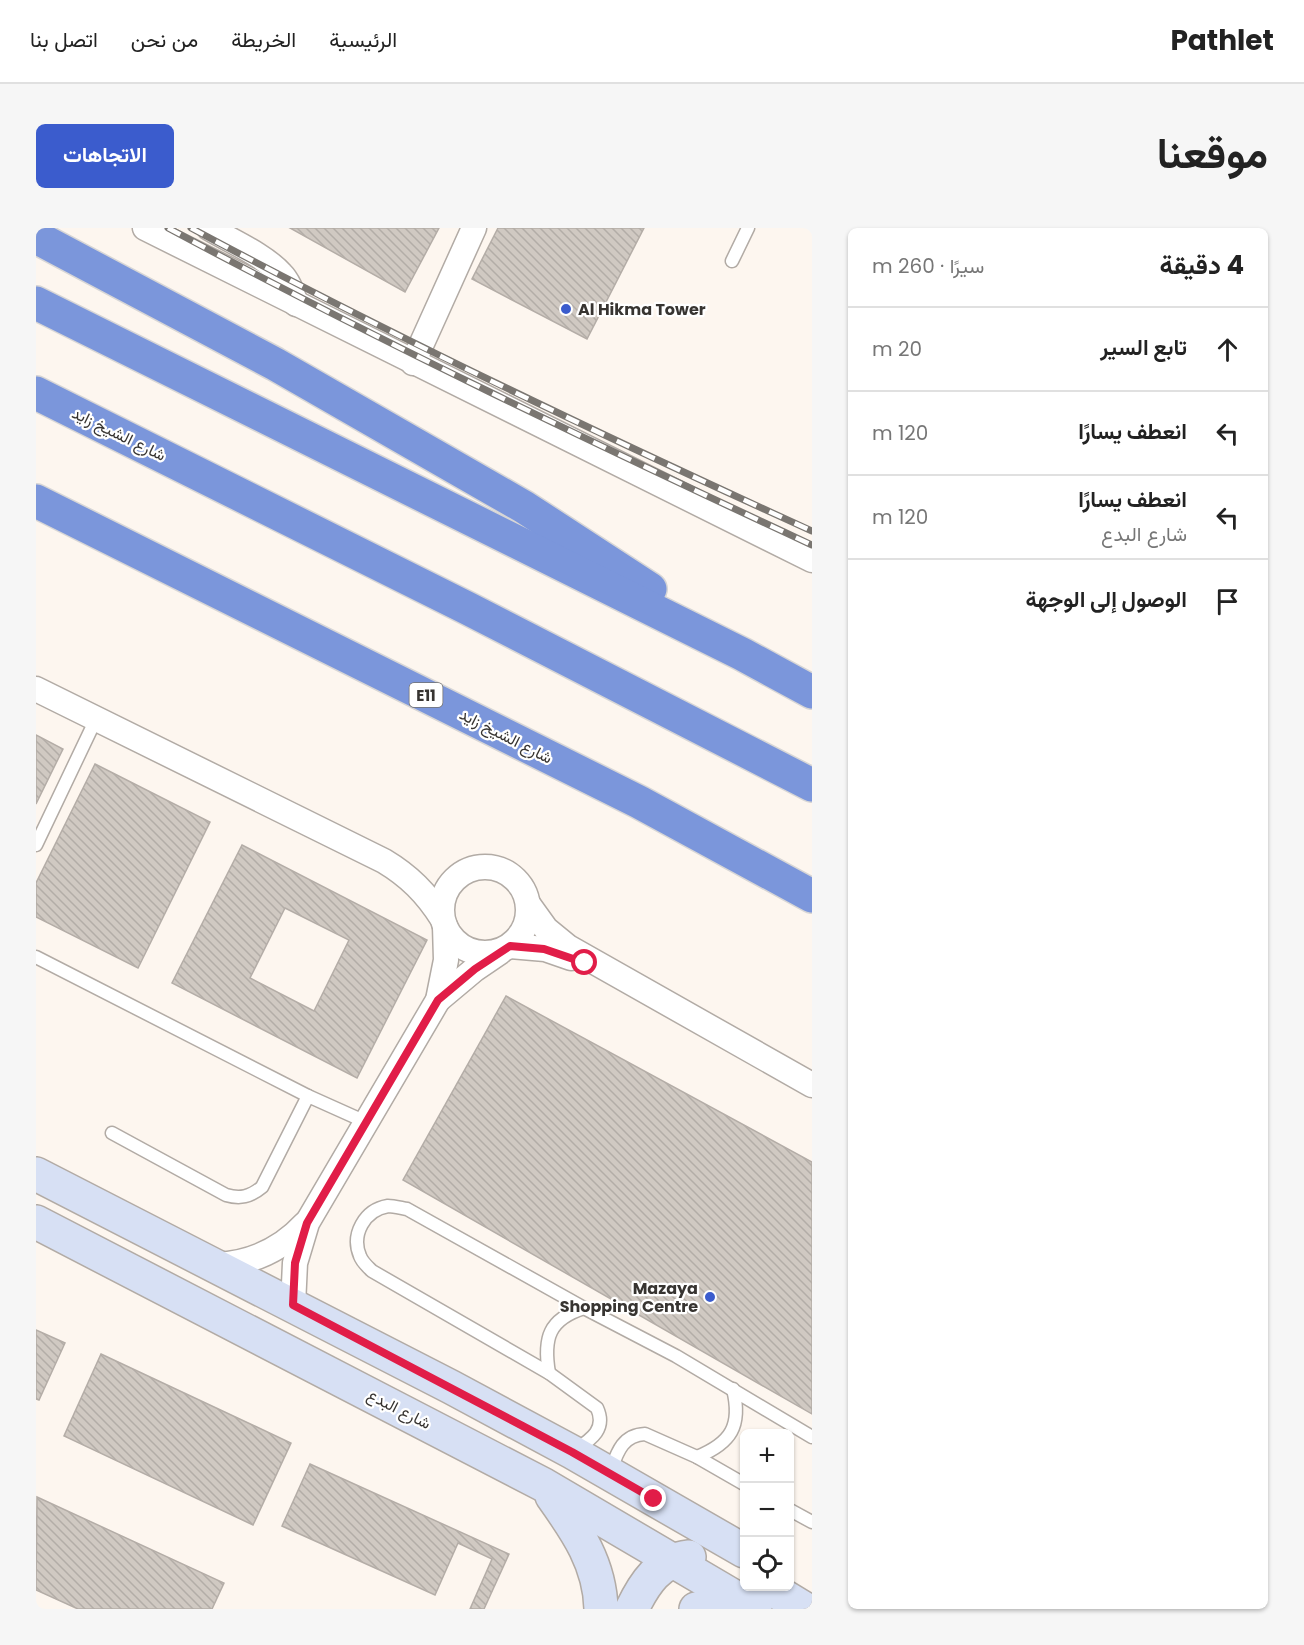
<!DOCTYPE html>
<html lang="ar">
<meta charset="utf-8">
<style>
body{margin:0;font-family:Poppins,Vazirmatn,sans-serif;background:#f6f6f6;color:#222;direction:rtl}
.controls{position:absolute;right:18px;bottom:18px;display:grid;overflow:hidden;border-radius:9px;box-shadow:0 2px 4px #0004}
.controls button{width:54px;height:54px;display:grid;place-items:center;padding:0;border:0;border-bottom:2px solid #e0e0e0;background:#fff;color:#222;font:30px sans-serif}
.stop{position:absolute;width:18px;height:18px;margin:-14px;border:4px solid #e11d48;border-radius:50%;background:#fff}
.stop.end{background:#e11d48;border-color:#fff;box-shadow:0 2px 6px #0008}
.list{margin:0;padding:0;list-style:none}
h2{display:flex;justify-content:space-between;align-items:center;height:78px;margin:0;padding:0 24px;font-size:26px}
h2 small{font-size:20px;font-weight:400;color:#767676}
.list li{display:grid;grid-template-columns:39px 1fr auto;gap:18px;align-items:center;box-sizing:border-box;height:84px;padding:0 24px;border-top:2px solid #e0e0e0}
.list b{display:block;font-size:22px;white-space:nowrap}
.list p{margin:0;font-size:20px;white-space:nowrap;color:#767676}
.list em{font-size:20px;font-style:normal;color:#767676}
.icon{flex:none;width:33px;height:33px;fill:none;stroke:currentColor;stroke-width:2;stroke-linecap:round;stroke-linejoin:round}
.map{position:relative;flex:none;width:776px;height:1381px;overflow:hidden;direction:ltr;border-radius:9px}
header{display:flex;align-items:center;gap:36px;box-sizing:border-box;height:84px;padding:0 30px;background:#fff;border-bottom:2px solid #e0e0e0}
header strong{font-size:28px}
nav{display:flex;gap:33px;margin-inline-start:auto;font-size:21px}
.intro{display:flex;align-items:center;justify-content:space-between;box-sizing:border-box;height:144px;padding:0 36px}
h1{margin:0;font-size:42px}
.button{padding:15px 27px;border-radius:9px;background:#3b5ccd;color:#fff;font-size:21px;font-weight:700}
main{display:flex;gap:36px;padding:0 36px}
aside{flex:1;background:#fff;border-radius:9px;box-shadow:0 2px 4px #0004}
.map>svg:first-child{display:block}
</style>
<header>
<strong>Pathlet</strong>
<nav><a>الرئيسية</a><a>الخريطة</a><a>من نحن</a><a>اتصل بنا</a></nav>
</header>
<div class="intro"><h1>موقعنا</h1><a class="button">الاتجاهات</a></div>
<main>
<aside>
<h2>4 دقيقة<small>سيرًا · 260 m</small></h2>
<ul class="list">
<li><svg class="icon" aria-label="ahead" viewBox="0 0 24 24"><path d="M12 20V5M6 11l6-6 6 6"/></svg><div><b>تابع السير</b></div><em>20 m</em></li>
<li><svg class="icon" aria-label="left" viewBox="0 0 24 24"><path d="M17 20v-9H6M10 6l-5 5 5 5"/></svg><div><b>انعطف يسارًا</b></div><em>120 m</em></li>
<li><svg class="icon" aria-label="left" viewBox="0 0 24 24"><path d="M17 20v-9H6M10 6l-5 5 5 5"/></svg><div><b>انعطف يسارًا</b><p>شارع البدع</p></div><em>120 m</em></li>
<li><svg class="icon" aria-label="arrive" viewBox="0 0 24 24"><path d="M6 21V4h12l-3 4 3 4H6"/></svg><div><b>الوصول إلى الوجهة</b></div></li>
</ul>
</aside>
<div class="map">
<svg width="776" height="1381" viewBox="0 0 776 1381">
<defs>
<pattern id="building-back-hatch" width="6" height="6" patternUnits="userSpaceOnUse" patternTransform="scale(1.5)"><rect width="6" height="6" fill="#d0c9c2"/><path d="M-1 5l2 2M0 0l6 6M5-1l2 2" fill="none" stroke="#b3ada7"/></pattern>
</defs>
<rect width="100%" height="100%" fill="#fdf6ef"/>
<g fill="url(#building-back-hatch)" stroke="#b4ada7" stroke-width="1.5" fill-rule="evenodd">
<path d="M254,0H403L369,64Z"/>
<path d="M462,0H608L551,111L436,51Z"/>
<path d="M0,507L27,521L0,576Z"/>
<path d="M59,536L174,594L102,740L0,689V655Z"/>
<path d="M206,617L391,712L321,850L136,755ZM249,680L313,712L278,783L214,750Z"/>
<path d="M470,768L776,934V1186L367,952Z"/>
<path d="M0,1102L29,1115L3,1172L0,1171Z"/>
<path d="M65,1126L255,1215L217,1297L28,1208Z"/>
<path d="M274,1236L473,1326L448,1381H434L456,1331L422,1315L399,1367L246,1298Z"/>
<path d="M1,1269L188,1355L176,1381H42L0,1362Z"/>
</g>
<g fill="none" stroke-linecap="round" stroke-linejoin="round">
<g stroke="#b2aba5" stroke-width="15">
<g id="lane">
<path d="M696,33L712,0"/>
<path d="M0,617L60,491"/>
<path d="M0,729L272,868L330,894"/>
<path d="M76,905L190,967C204,971 214,969 226,959L272,868"/>
<path d="M513,1145C507,1110 513,1091 548,1080"/>
<path d="M538,1223C554,1212 571,1202 561,1180L513,1145L336,1043C332,1039 326,1034 324,1028C315,1007 328,982 352,978C358,978 365,980 371,981L548,1080L640,1128L776,1209"/>
<path d="M661,1229C695,1215 706,1198 697,1161"/>
<path d="M574,1244C581,1225 586,1207 609,1206L661,1229L708,1256"/>
<path d="M754,1282L776,1294"/>
</g>
</g>
<g stroke="#b2aba5" stroke-width="27">
<g id="street">
<path d="M109,0L776,332"/>
<path d="M173,0C195,13 228,27 245,46C253,54 256,65 260,76"/>
<path d="M377,135L438,0"/>
<path d="M0,461L348,633C373,648 390,665 406,690"/>
<circle cx="449" cy="682" r="43"/>
<path d="M492,676L510,701L532,719L776,857"/>
<path d="M474,718L509,721L535,730"/>
<path d="M402,772L439,741L464,724"/>
<path d="M181,1037C216,1035 245,1022 269,996"/>
<path d="M257,1077L259,1035L271,995L402,772L410,732L409,698"/>
</g>
</g>
<g stroke="#b2aba5" stroke-width="36">
<g id="secondary">
<path d="M0,946L415,1159L536,1224L708,1323"/>
<path d="M0,994L508,1257L719,1381"/>
<path d="M516,1268C541,1303 564,1336 565,1381"/>
<path d="M731,1358L769,1381"/>
<path d="M596,1381C608,1356 623,1332 653,1329"/>
<path d="M660,1381L687,1378L709,1381"/>
</g>
</g>
<g stroke="#d7d6d6" stroke-width="36">
<g id="highway">
<path d="M0,9L239,136L488,279L614,361"/>
<path d="M0,75L706,426L776,464"/>
<path d="M0,165L431,380L776,557"/>
<path d="M0,273L603,574L776,668"/>
</g>
</g>
<use href="#lane" stroke="#fff" stroke-width="12"/>
<use href="#street" stroke="#fff" stroke-width="24"/>
<use href="#secondary" stroke="#d7e0f4" stroke-width="33"/>
<use href="#highway" stroke="#7b96db" stroke-width="33"/>
<g stroke="#7a7671" stroke-width="7">
<g id="rail">
<path d="M132,0C343,113 559,216 776,317"/>
<path d="M155,0C358,109 567,208 776,303"/>
</g>
</g>
<use href="#rail" stroke="#fff" stroke-width="4.5" stroke-dasharray="14" stroke-linecap="butt"/>
</g>
<g fill="none" stroke-linecap="round" stroke-linejoin="round">
<path stroke="#e11d48" stroke-width="8" d="M549,735L508,721L474,718L439,741L402,772L271,995L259,1035L257,1077L536,1224L618,1271"/>
</g>
<g fill="#3b5ccd" stroke="#fff" stroke-width="2">
<circle cx="530" cy="81" r="6"/>
<circle cx="674" cy="1069" r="6"/>
</g>
<g text-anchor="middle" dominant-baseline="central" stroke-width="4.5" stroke-linejoin="round" paint-order="stroke">
<rect fill="#fff" stroke="#73716f" stroke-width="1.5" x="373.5" y="455" width="33" height="24" rx="4.5"/>
<g font-size="15" font-weight="bold" fill="#373431">
<text x="390" y="467">E11</text>
</g>
<g font-size="16" font-weight="bold" fill="#373431" stroke="#fff" text-anchor="start">
<text x="542" y="81">Al Hikma Tower</text>
<text x="662" y="1060" text-anchor="end">Mazaya<tspan x="662" dy="18">Shopping Centre</tspan></text>
</g>
<g font-size="16" fill="#373431" stroke="#fff">
<text transform="translate(83 206) rotate(26)">شارع الشيخ زايد</text>
<text transform="translate(470 508) rotate(27)">شارع الشيخ زايد</text>
<text transform="translate(363 1181) rotate(27)">شارع البدع</text>
</g>
</g>
</svg>
<div class="controls">
<button>+</button>
<button>−</button>
<button><svg class="icon" aria-label="locate" viewBox="0 0 24 24"><circle cx="12" cy="12" r="6"/><path d="M12 2v4M12 18v4M2 12h4M18 12h4"/></svg></button>
</div>
<div class="stop" style="left:549px;top:735px"></div>
<div class="stop end" style="left:618px;top:1271px"></div>
</div>
</main>
